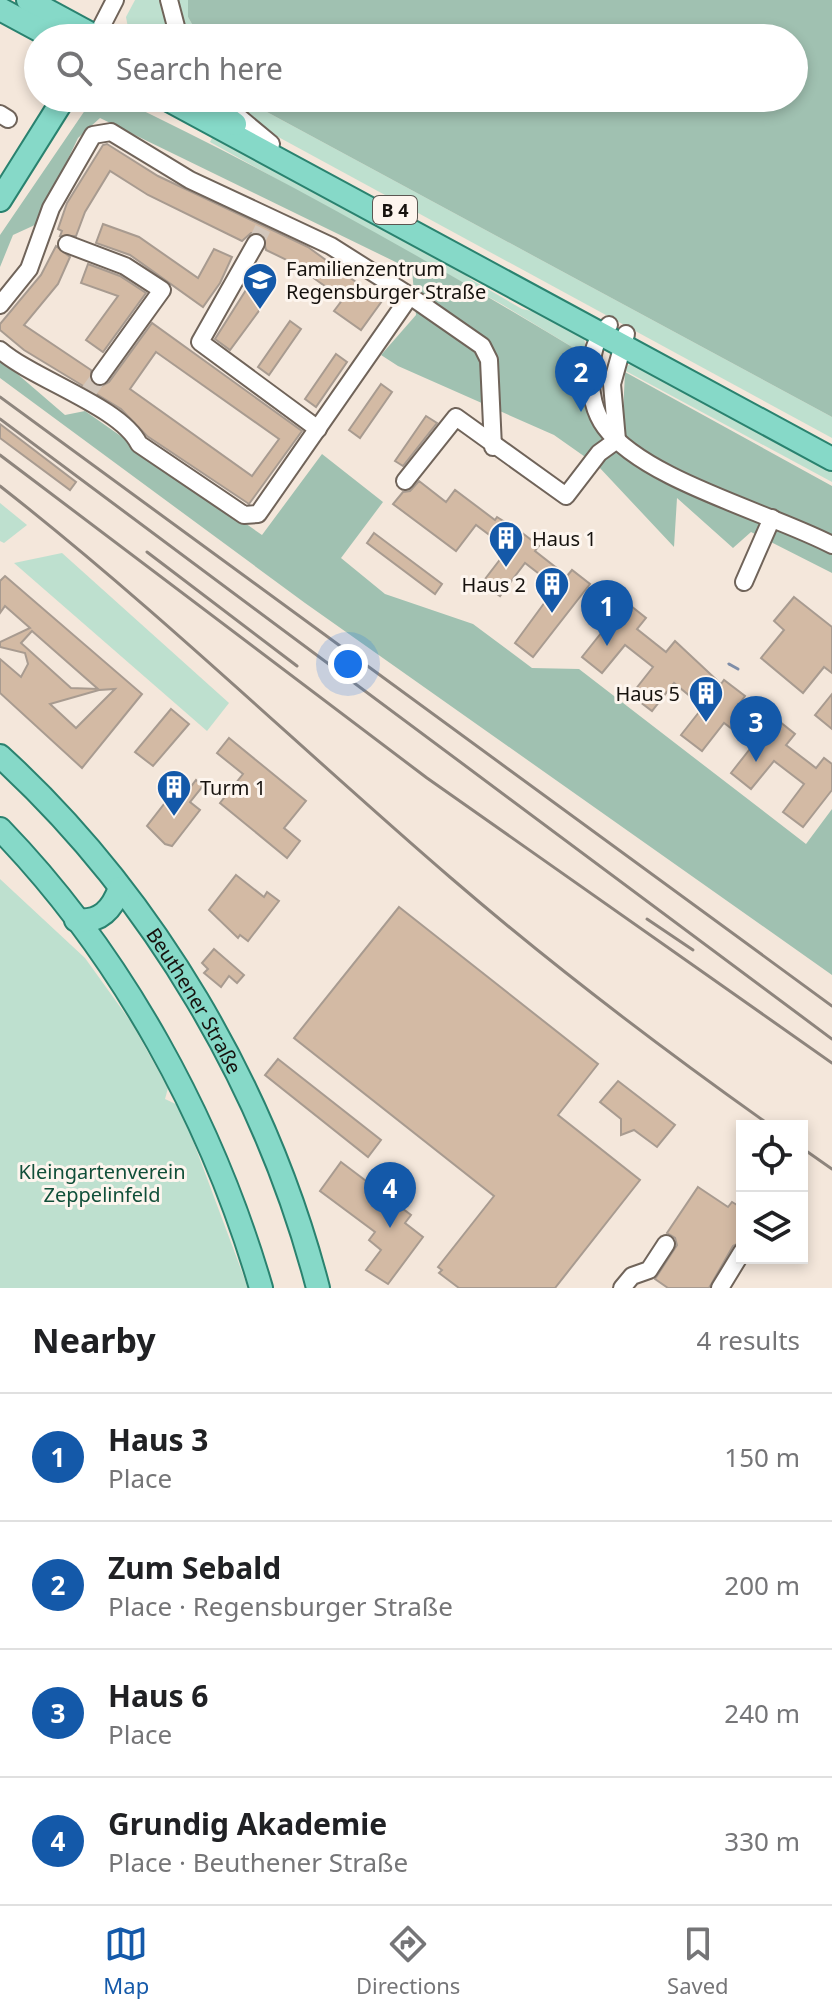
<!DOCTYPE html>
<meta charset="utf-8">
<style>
body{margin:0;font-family:"Noto Sans",sans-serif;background:#f6f6f6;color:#202124}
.controls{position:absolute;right:24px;bottom:24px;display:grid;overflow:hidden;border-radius:0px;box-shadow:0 4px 12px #0003}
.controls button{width:72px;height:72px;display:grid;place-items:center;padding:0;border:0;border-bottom:2px solid #e0e0e0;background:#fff;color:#202124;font:40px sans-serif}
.you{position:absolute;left:348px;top:664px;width:28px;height:28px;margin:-20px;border:6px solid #fff;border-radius:50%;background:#1a73e8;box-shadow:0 0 0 12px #1a73e833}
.badge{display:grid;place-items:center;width:52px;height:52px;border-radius:50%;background:#1459a9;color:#fff;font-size:26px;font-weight:700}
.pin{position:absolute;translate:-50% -66px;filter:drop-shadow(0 2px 4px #0008)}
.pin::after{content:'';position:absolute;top:42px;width:28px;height:24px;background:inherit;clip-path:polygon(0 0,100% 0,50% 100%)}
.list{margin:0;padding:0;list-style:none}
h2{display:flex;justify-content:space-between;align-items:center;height:104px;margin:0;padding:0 32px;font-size:34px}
h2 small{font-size:26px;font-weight:400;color:#757577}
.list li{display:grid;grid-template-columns:52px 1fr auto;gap:24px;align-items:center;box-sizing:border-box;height:128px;padding:0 32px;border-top:2px solid #e0e0e0}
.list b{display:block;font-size:30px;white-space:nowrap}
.list p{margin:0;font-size:26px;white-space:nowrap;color:#757577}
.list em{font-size:26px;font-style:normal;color:#757577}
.icon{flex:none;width:44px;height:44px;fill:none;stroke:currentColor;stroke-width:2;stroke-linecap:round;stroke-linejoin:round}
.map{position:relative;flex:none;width:832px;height:1288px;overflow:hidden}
.search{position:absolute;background:#fff;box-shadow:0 4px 12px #0003;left:24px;right:24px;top:24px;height:88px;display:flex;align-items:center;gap:20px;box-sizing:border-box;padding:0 28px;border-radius:44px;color:#757577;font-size:30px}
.sheet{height:616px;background:#fff}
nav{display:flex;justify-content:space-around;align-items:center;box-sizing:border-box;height:112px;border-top:2px solid #e0e0e0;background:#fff;font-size:22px;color:#757577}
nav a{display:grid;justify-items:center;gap:4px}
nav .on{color:#1459a9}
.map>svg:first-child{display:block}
</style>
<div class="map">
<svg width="832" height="1288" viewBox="0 0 832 1288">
<rect width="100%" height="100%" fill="#f4e7db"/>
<g fill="#bee0cf">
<path d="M135,0H165L174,38H130L126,17Z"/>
<path d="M173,0H188V17L200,38H182Z"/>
<path d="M220,98H241L832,417V438L282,139L244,118Z"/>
<path d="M215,132L441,256L472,280L522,309L542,313L584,337L587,356L503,305L210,142Z"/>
<path d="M632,363L832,466V482L622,369Z"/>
<path d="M0,503L27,525L4,543L0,541Z"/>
<path d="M62,553L229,703L207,731L14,563Z"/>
<path d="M0,879L85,958L131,1022L168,1088L165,1099L180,1106L248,1288H0Z"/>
</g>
<g fill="#a0c1b1">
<path d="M188,0H832V417L241,98H794V38H200L188,17Z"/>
<path d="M117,98C278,175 435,264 587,356C587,400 585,425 621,455L625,372L832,486V573L751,532L733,548L677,498L674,547L598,466L554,435L398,366L381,355L416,315L412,270L100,118L78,138L37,224L13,235L0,267V235L92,100Z"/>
<path d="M0,359L65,415L85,411L262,535L322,454L383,502L341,558L385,594L473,624L532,668L579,669L806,844L832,809V975L305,603L0,378Z"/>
</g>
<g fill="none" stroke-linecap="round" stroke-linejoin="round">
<path stroke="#7f8ea8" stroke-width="3" d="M729,664L738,669"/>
</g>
<g fill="#d3baa4" stroke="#a89b90" stroke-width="2" fill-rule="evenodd">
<path d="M107,144L158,176L308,247L382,301L361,330L334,311L343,299L291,262L266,250L262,234L251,233L242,241L148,195L110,171L85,212L76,236H60L62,231L58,229L67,203L103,145Z"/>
<path d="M103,224L139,237L198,278L214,249L232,257L220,283L203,307L130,255L96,243Z"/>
<path d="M56,246L70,257L58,284L24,325L91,370L93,384L100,387L109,382L152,323L302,431L249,504L147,436L121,409L24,350L0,330V324L41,275ZM156,352L279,439L252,476L130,389Z"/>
<path d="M88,264L120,276L146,293L103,352L86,340L118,296L81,283Z"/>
<path d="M258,271L275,279L264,304L230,350L215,339Z"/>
<path d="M290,321L301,329L269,375L258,367Z"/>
<path d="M336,354L347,362L316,407L305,399Z"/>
<path d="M381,384L392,392L360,438L349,430Z"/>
<path d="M426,416L437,423L403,466L395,461Z"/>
<path d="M0,424L76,482L70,490L0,438Z"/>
<path d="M419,481L446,502L455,490L495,520L497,517L521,532L539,546L535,551L567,576L572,570L590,584L533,657L515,643L556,587L525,563L500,596L482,583L508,549L476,525L456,551L393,504L403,492L410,491Z"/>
<path d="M374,533L442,584L435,594L367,543Z"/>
<path d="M5,576L142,694L82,768L0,693V659L21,677L28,664L25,653L0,647V642L30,628L5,606L0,613V581ZM32,631L98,689L71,688L21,643ZM115,689L76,728L50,704L99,690Z"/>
<path d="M794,597L832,627V673L824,667L803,693L761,658L784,630L774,621Z"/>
<path d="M626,602L646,618L637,629L666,652L675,641L721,684L724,680L745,696L737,707L766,729L775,718L795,734L786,745L816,768L824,758L832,764V790L803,827L783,812L804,784L774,761L751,789L731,773L753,745L724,723L702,751L681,735L703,707L674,683L652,711L631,695L653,667L625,645L602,673L582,657Z"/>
<path d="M832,694V729L815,715Z"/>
<path d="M171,709L189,724L153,766L135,752Z"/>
<path d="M229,738L306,801L284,828L300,841L287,858L220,803L243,774L217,753Z"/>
<path d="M196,780L203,786L190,802L200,810L172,846L165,844L147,826L175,790L183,797Z"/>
<path d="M236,875L264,897L267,892L279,901L248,941L240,935L238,938L209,910Z"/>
<path d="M399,907L598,1064L558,1115L640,1180L555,1288H459L439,1273L442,1270L438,1267L494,1196L294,1038Z"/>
<path d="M214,949L244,975L237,983L229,976L221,987L204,973L208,969L202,963Z"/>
<path d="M278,1059L381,1140L368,1157L265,1075Z"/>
<path d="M618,1081L675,1125L657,1147L634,1130L621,1135V1119L600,1102Z"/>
<path d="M341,1162L411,1215L405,1223L423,1237L388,1284L366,1270L381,1250L369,1240L375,1232L320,1191Z"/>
<path d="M698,1187L728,1207L732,1202L742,1208L738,1214L742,1217V1241L733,1246L709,1288H668L655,1279L677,1245L675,1238L667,1233Z"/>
</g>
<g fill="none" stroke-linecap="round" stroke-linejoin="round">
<g stroke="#d3c7bc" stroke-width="16" stroke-dasharray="16 8" stroke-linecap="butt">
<path d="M256,243L263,228"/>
<path d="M89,391L100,376"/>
</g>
<g stroke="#70645a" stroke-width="20">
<g id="minor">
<path d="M169,0L179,38"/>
<path d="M96,37L115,0"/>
<path d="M229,109L271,144"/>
<path d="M0,114L8,119"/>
<path d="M256,243L200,342L318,429"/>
<path d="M67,244L125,266L162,290L100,376"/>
<path d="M0,305L29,269L51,208L93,135L111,132L190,180L331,246L410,296"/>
<path d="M609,325C594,339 592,354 591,375C590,392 594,412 605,427C644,480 771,513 832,545"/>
<path d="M0,350C35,380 121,407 139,444L244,515L258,514L410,296L482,346L489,360L493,447"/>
<path d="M617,440L612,384L626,334"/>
<path d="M405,481L456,417L566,496L599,453L617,440"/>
<path d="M744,582L772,518"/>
<path d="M622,1288L632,1276L649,1270L666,1244"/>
<path d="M720,1288L742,1252"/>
</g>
</g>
<g stroke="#2a826f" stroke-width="26">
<g id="major">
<path d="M28,0L98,38"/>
<path d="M0,9L54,38"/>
<path d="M165,98L832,459"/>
<path d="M201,98L235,124"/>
<path d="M0,200L64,98"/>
<path id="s1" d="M0,756C153,896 266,1088 318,1288"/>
<path d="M0,829C122,955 212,1120 261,1288"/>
<path d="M76,920C100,923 112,910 120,888"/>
</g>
</g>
<use href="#minor" stroke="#fff" stroke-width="16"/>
<use href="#major" stroke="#86d9c8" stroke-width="22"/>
<g stroke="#8e857d" stroke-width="3">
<path d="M0,397L832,1006"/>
<path d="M0,419L832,1039"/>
<path d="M0,455L427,778L832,1063"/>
<path d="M0,486C157,609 300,748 451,878C553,966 661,1048 771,1126"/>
<path d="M147,552L297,666"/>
<path d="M647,919L693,950"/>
<path d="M802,1148L832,1169"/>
</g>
</g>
<defs>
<g id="school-pin" transform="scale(1.8)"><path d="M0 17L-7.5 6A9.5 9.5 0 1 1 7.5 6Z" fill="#1459a9" stroke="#fdf5ee"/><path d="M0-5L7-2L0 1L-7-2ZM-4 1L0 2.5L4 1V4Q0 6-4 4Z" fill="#fff"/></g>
<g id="building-pin" transform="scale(1.8)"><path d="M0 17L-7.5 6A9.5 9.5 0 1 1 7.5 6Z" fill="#1459a9" stroke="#fdf5ee"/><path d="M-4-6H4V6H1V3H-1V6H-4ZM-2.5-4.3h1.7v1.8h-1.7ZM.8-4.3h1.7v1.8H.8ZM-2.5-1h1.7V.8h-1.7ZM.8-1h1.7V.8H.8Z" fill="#fff"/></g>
</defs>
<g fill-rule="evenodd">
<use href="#school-pin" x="260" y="280"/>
<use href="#building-pin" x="506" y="538"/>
<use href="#building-pin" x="552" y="584"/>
<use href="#building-pin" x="706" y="693"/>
<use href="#building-pin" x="174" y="787"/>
</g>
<g text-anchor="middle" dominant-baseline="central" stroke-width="6" stroke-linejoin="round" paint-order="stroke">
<rect fill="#fdf5ee" stroke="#5b5651" stroke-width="2" x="373" y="196" width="44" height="28" rx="6"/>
<g font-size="18" font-weight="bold" fill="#16120e">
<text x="395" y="210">B 4</text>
</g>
<g font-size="20" fill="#16120e" stroke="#fdf5ee" text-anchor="start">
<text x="286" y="268">Familienzentrum<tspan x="286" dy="23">Regensburger Straße</tspan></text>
<text x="532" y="538">Haus 1</text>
<text x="526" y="584" text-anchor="end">Haus 2</text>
<text x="680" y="693" text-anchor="end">Haus 5</text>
<text x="200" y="787">Turm 1</text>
</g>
<g font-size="20" fill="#16120e" stroke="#fdf5ee">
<text stroke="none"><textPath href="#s1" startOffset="314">Beuthener Straße</textPath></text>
</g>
<g font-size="20" fill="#114f39" stroke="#fdf5ee">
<text x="102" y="1171">Kleingartenverein<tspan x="102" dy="23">Zeppelinfeld</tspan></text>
</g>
</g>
</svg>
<div class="controls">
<button><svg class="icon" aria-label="locate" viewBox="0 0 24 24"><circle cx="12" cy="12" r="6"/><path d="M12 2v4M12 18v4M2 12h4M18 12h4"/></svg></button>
<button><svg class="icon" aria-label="layers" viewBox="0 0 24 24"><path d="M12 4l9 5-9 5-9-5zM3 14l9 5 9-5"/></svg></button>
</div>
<div class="you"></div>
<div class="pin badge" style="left:607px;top:646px">1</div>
<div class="pin badge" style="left:581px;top:412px">2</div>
<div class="pin badge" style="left:756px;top:762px">3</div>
<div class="pin badge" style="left:390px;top:1228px">4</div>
<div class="search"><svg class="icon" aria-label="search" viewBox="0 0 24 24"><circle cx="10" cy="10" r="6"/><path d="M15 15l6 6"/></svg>Search here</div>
</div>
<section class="sheet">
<h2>Nearby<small>4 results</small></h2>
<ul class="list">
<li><span class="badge">1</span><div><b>Haus 3</b><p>Place</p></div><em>150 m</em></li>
<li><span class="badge">2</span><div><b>Zum Sebald</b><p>Place · Regensburger Straße</p></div><em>200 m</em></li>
<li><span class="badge">3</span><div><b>Haus 6</b><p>Place</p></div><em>240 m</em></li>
<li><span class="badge">4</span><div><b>Grundig Akademie</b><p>Place · Beuthener Straße</p></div><em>330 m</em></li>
</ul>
</section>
<nav>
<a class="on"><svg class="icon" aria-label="map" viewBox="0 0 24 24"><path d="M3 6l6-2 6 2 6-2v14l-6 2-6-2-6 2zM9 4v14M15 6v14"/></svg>Map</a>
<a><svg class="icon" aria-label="directions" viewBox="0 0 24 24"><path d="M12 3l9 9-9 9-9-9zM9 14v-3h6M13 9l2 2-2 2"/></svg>Directions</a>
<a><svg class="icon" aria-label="saved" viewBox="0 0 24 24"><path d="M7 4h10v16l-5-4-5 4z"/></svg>Saved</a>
</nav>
